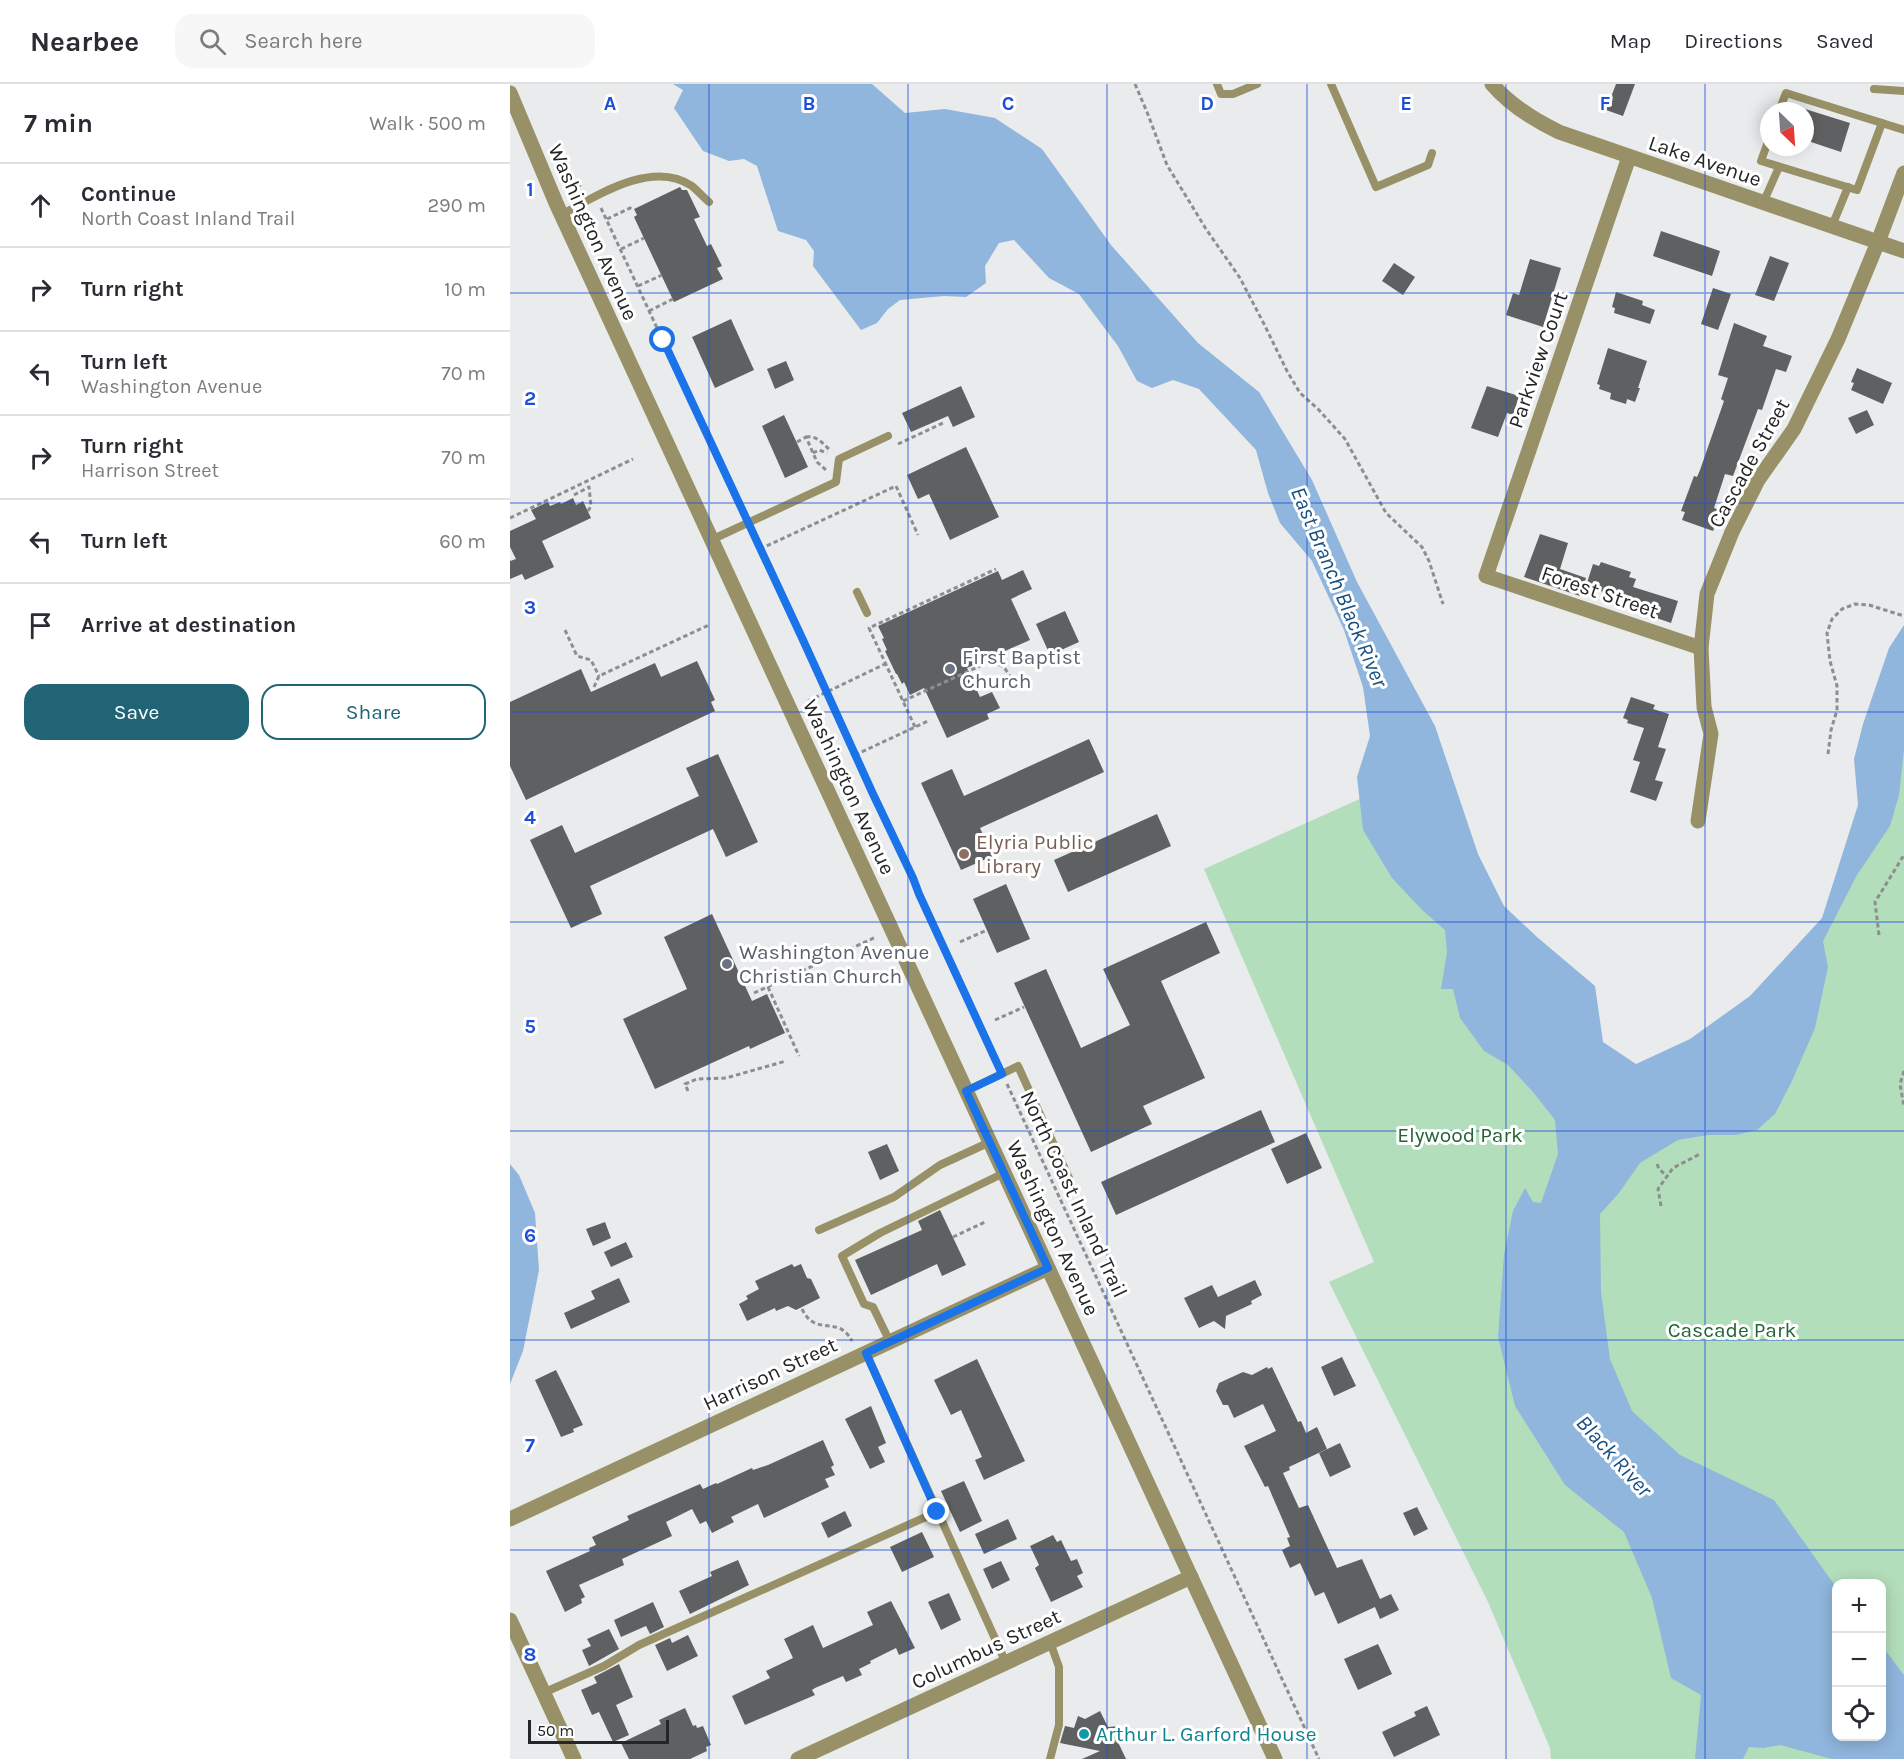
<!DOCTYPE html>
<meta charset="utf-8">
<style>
body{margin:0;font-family:Karla,sans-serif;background:#f7f7f7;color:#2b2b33}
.controls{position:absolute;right:18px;bottom:18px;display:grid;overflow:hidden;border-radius:12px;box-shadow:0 3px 15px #0003}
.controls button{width:54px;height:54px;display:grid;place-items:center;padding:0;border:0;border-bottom:2px solid #e1e1e2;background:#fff;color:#2b2b33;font:30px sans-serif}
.compass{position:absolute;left:1250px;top:18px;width:54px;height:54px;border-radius:50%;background:#fff;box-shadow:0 3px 15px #0003;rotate:155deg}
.scale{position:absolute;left:18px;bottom:15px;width:141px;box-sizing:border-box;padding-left:6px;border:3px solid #242526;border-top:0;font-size:16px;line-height:21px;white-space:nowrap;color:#242526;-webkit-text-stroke:4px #fff;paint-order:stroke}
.stop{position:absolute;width:18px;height:18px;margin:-14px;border:4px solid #1a73e8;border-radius:50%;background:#fff}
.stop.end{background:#1a73e8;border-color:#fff;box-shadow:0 2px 6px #0008}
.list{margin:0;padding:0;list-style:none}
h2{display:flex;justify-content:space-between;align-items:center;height:78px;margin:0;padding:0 24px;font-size:26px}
h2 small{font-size:20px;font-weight:400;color:#7c7c81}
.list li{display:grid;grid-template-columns:39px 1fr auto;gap:18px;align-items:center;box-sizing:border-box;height:84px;padding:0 24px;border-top:2px solid #e1e1e2}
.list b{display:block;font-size:22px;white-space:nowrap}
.list p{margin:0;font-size:20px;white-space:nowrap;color:#7c7c81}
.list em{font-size:20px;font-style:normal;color:#7c7c81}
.actions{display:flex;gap:12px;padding:18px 24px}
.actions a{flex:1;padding:14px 0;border:2px solid #206476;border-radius:18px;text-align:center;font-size:21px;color:#206476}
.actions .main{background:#206476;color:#fff}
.icon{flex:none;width:33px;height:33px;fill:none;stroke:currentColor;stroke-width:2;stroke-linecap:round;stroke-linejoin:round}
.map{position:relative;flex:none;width:1394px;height:1675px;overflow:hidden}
header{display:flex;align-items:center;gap:36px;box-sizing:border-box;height:84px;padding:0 30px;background:#fff;border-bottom:2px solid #e1e1e2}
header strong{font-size:28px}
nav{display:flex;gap:33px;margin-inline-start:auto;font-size:21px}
.search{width:420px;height:54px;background:#f7f7f7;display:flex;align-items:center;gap:15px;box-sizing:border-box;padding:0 21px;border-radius:18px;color:#7c7c81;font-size:22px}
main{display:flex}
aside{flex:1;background:#fff}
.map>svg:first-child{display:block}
</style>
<header>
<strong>Nearbee</strong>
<div class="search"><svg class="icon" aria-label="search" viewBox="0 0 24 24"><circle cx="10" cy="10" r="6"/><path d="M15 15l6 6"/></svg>Search here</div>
<nav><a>Map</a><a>Directions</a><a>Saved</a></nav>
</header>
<main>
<aside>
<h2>7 min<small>Walk · 500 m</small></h2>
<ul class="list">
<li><svg class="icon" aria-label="ahead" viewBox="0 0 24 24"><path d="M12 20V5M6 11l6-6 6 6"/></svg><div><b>Continue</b><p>North Coast Inland Trail</p></div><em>290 m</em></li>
<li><svg class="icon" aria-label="right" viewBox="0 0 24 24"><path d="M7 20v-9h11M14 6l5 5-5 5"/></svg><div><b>Turn right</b></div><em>10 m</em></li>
<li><svg class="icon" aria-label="left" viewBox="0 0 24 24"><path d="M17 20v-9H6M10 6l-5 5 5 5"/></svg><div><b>Turn left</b><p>Washington Avenue</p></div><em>70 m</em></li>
<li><svg class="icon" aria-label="right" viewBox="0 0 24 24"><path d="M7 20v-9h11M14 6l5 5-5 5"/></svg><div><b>Turn right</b><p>Harrison Street</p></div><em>70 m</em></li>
<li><svg class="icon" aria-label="left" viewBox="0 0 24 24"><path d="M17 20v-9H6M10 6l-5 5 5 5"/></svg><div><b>Turn left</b></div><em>60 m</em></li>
<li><svg class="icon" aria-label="arrive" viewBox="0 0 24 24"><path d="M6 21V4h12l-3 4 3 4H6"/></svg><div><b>Arrive at destination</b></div></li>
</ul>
<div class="actions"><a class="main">Save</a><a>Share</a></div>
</aside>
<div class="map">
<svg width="1394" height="1675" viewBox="0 0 1394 1675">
<rect width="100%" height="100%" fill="#e9ebec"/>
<path fill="#b3debb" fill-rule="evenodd" d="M1394,590V1675H1041L1040,1664L978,1518L819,1198L864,1178L694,785L903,691L1098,1038L1270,934L1362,734ZM1326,1500H1372V1652H1326Z"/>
<g fill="#90b6dd">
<path d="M163,0H362L395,29L435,25L485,34L532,65L601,161L688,259L749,308L802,396L847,498L925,642L968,770L994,822L1027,853L1085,902L1093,958L1126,980L1180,955L1240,912L1312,834L1348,721L1344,675L1353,640L1379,564L1394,541V665L1389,711L1380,742L1347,791L1313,857L1318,883L1305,944L1282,997L1265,1030L1247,1046L1226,1051H1198L1168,1056L1130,1079L1109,1109L1090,1130L1091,1208L1100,1275L1122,1327L1170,1371L1264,1416L1326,1503V1652H1372V1562L1394,1591V1675H1322L1270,1661L1254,1664L1239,1663L1233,1675H1185L1191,1611L1161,1594L1142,1514L1114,1448L1055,1401L1005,1322L988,1253L994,1170L1003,1127L1015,1104L1023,1118L1031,1119L1048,1070L1045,1036L1023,1008L998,981L974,967L950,934L943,905H931L937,868L935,846L912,826L882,794L853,746L847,693L860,652L853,603L834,546L802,477L770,439L758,409L746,366L689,305L663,296L642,304L627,297L608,262L569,210L539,194L504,156L489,159L475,182L476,199L456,213L434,212L390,216L378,225L367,239L351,246L303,182L304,167L296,156L268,147L247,82L234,75L219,77L193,67L164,24L173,6Z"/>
<path d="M0,1080L9,1091L25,1129L29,1186L13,1267L0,1300Z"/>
</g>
<g fill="#5f6062">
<path d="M1106,0H1125L1113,32L1096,26Z"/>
<path d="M1295,25L1340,39L1331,68L1295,56Z"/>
<path d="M170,103L172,106H177L190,133L184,135L197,162L201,160L212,182L207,184L213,195L164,218L124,133L127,131L124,125Z"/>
<path d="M1151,147L1210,167L1202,192L1143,172Z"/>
<path d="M1260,172L1279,179L1264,217L1245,211Z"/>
<path d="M1020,175L1051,184L1033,243L996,231L1003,209L1009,211Z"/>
<path d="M884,179L905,193L893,211L872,197Z"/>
<path d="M1203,204L1221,210L1208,246L1191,240Z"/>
<path d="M1106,208L1133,217L1132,221L1145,226L1140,240L1104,229L1105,224L1102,223Z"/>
<path d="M221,235L244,286L205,304L182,253Z"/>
<path d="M1224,239L1257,252L1253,262L1282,272L1276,288L1266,285L1252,326L1248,325L1223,392L1215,390L1204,424L1210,426L1203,447L1172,436L1175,428L1171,427L1184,392L1187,393L1190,386L1214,317L1211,315L1218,294L1208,291Z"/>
<path d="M1098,264L1137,277L1128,304H1130L1125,318L1117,315L1116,320L1100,315L1101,309L1089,305L1090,301L1087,300Z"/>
<path d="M276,277L284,296L265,305L257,285Z"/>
<path d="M1347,284L1382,299L1373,320L1341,306L1344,299L1341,298Z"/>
<path d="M451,302L465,333L443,343L438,332L401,348L392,329Z"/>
<path d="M977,302L1009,312L1003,331L997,329L988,353L961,344Z"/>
<path d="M1357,326L1364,341L1346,350L1338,334Z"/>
<path d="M274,331L298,383L275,394L252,342Z"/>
<path d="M456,363L489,433L440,456L419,410L408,415L397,391Z"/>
<path d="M63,414L66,421L73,417L81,434L32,457L44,483L15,496L12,490L0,495V477L6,475L0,463V447L26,435L21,426L38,418L40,422L50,418L51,420Z"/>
<path d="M1030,450L1058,459L1050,485L1076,494L1070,512L1014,493Z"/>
<path d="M1091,478L1121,488L1119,493L1126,495L1123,503L1168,517L1161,539L1100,518L1102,511L1076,502L1083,480L1089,482Z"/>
<path d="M513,486L522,505L501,515L520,556L457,584L470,613L482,608L490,624L477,630L479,635L437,654L414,604L400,611L394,598L392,600L387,590H386L375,567L377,566L372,555L374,554L368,542L488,487L492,496Z"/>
<path d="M555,527L569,558L540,571L526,540Z"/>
<path d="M187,577L205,616L201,618L205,627L16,716L0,682V618L71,585L81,608L145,579L151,593Z"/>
<path d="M1121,613L1145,621L1143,625L1159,630L1148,663L1156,665L1145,696L1153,698L1146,717L1120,708L1130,678L1123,676L1134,644L1117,639L1118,636L1113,634Z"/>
<path d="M579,655L594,688L470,744L483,772L451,786L411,699L442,685L454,712Z"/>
<path d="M208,670L248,758L216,773L203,745L80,802L92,830L61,844L20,756L52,741L65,769L189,712L176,684Z"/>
<path d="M647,730L661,762L558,808L544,776Z"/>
<path d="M496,800L520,855L487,869L463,815Z"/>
<path d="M202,830L242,917L257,910L275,949L240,965L239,962L145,1005L113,935L177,905L154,853Z"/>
<path d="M696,838L710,869L651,897L695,994L633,1022L642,1040L581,1068L504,899L536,885L571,964L620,941L593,885Z"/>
<path d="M751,1026L765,1058L606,1131L591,1098Z"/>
<path d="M796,1049L812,1084L777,1100L761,1065Z"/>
<path d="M377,1060L389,1087L370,1096L358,1068Z"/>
<path d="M430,1126L456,1181L432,1192L427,1180L361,1211L345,1176L412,1146L408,1137Z"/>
<path d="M95,1138L101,1154L83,1162L76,1145Z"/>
<path d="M116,1158L123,1173L101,1183L94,1168Z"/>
<path d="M282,1180L284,1183L291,1180L297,1194L301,1195L310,1214L286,1226L278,1222L266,1227L265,1224L237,1237L229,1220L238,1215L236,1212L249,1205L245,1197Z"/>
<path d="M109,1194L120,1218L61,1245L54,1229L85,1215L81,1207Z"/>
<path d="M745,1196L752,1211L741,1217L742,1220L716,1232L715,1245L704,1237L689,1244L674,1214L702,1201L708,1213Z"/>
<path d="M832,1273L846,1302L824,1312L811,1283Z"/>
<path d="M467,1275L515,1377L474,1396L465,1376L472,1373L451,1326L441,1331L424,1296Z"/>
<path d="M757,1283L758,1285L762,1283L788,1338L791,1337L796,1349L807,1343L817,1365L779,1383L780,1386L773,1389L789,1424L798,1421L827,1484L852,1475L870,1515L881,1510L889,1526L870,1535L865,1523L828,1540L814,1508L805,1512L790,1479L780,1484L772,1466L780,1462L777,1454L780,1453L758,1402L755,1403L734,1362L766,1347L753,1320L724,1334L718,1321H713L706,1307L709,1299L733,1288L742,1291Z"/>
<path d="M46,1286L73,1341L63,1345L64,1348L51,1353L25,1296Z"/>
<path d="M361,1322L376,1359L368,1363L375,1378L360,1385L335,1335Z"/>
<path d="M313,1356L324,1381L321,1383L325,1391L315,1395L319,1403L254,1434L248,1420L221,1433L224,1438L202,1449L196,1437L190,1440L182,1425L156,1438L162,1452L112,1475L114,1481L69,1501L75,1513L71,1515L72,1519L55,1528L36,1487L80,1467L79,1464L86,1461L82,1453L119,1436L117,1432L190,1400L193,1405L206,1399L207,1400L242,1384L243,1386L258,1381Z"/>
<path d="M830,1359L841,1383L820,1393L809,1369Z"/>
<path d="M454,1397L472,1437L450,1448L431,1407Z"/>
<path d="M907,1423L918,1445L904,1452L893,1429Z"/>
<path d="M335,1427L342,1442L318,1454L311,1439Z"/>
<path d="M498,1435L507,1455L474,1470L465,1450Z"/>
<path d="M412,1448L424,1473L392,1488L380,1463Z"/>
<path d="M543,1451L547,1458L551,1456L561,1477L567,1475L573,1489L567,1492L573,1503L541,1518L525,1484L529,1481L520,1462Z"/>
<path d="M228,1476L239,1501L180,1530L169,1507L202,1492L200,1488Z"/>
<path d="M491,1477L500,1496L482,1505L473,1485Z"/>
<path d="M439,1509L451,1536L431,1546L418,1518Z"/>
<path d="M381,1517L405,1564L389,1571L386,1564L360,1577L361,1579L349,1585L352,1591L336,1598L333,1592L305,1604L302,1606L305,1611L235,1641L222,1612L260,1594L256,1587L283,1574L274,1555L303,1541L313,1564L363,1541L357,1528Z"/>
<path d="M143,1518L154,1543L140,1550L136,1542L111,1553L104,1536Z"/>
<path d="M99,1545L109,1565L79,1582L72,1566L81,1562L77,1555Z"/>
<path d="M178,1551L188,1572L157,1587L145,1561L160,1554L162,1559Z"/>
<path d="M868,1560L882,1590L848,1606L834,1575Z"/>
<path d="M109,1580L123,1613L106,1621L119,1651L103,1658L89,1628L82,1631L71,1606L87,1599L84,1593Z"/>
<path d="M917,1622L930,1651L884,1673L872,1648L906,1632L904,1628Z"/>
<path d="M175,1624L183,1642L186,1641L187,1644L193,1642L201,1661L196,1663L197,1667L180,1675H119L111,1659L151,1640L149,1636Z"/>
<path d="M590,1627L598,1643L610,1642L607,1656L616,1675H572L590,1667L550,1659L555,1642L564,1644L568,1632L575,1635Z"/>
</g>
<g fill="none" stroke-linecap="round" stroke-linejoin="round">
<g stroke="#8c8e8f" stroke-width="3" stroke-dasharray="4.5 3" stroke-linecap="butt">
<path d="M625,0L637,28L657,81L696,145L730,194L754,240L777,287L790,309L809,326L835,355L876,429L912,463L919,477L933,520"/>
<path d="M51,84L72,104"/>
<path d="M91,124L233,428"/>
<path d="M97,135L120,124L124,125"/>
<path d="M111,165L134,154"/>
<path d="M128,202L152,191"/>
<path d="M139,227L163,215"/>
<path d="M296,353C307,351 313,360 321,367"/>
<path d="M287,358L296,353L307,378L316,386"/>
<path d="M388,360L433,339"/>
<path d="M303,369L309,366L317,369"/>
<path d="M64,411L79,403L81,422L78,427"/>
<path d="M0,434L123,375"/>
<path d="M243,450L362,710L405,798L409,810L487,978"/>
<path d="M250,465L386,402L408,451"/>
<path d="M55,546L67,572L81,576L89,592"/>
<path d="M482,577L494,583L506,602"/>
<path d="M470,601L482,596L506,602"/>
<path d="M84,603L89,592L199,541"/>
<path d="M298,617L375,580"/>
<path d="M393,617L492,572"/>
<path d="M405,643L359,544L486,485"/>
<path d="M1318,670L1321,646L1327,626V602L1320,577L1317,549L1322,535L1332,525L1345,520L1359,521L1394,532"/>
<path d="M345,671L418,637"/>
<path d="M1369,851L1365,818L1394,771"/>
<path d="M450,858L477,846"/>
<path d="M258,903L289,972"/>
<path d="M244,909L366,853"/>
<path d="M485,936L514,923"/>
<path d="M1394,987L1390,1000L1394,1023"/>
<path d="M497,1000L809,1675"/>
<path d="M178,1007L175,1000L187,995L216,994L276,977"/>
<path d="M1147,1080L1149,1085L1157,1092"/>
<path d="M1151,1122L1148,1105L1163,1084L1190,1070"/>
<path d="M443,1153L475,1138"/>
<path d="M292,1225C306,1254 328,1230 342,1257"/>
</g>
<g stroke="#989167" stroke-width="8">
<path d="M707,0L711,10H723L747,0"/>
<path d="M821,0L866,103L918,81L922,69"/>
<path d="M1364,5L1394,7"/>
<path d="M1269,27L1276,9L1394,46"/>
<path d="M1259,55L1251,77L1347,106L1372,39"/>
<path d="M1253,119L1269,83"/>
<path d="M51,131C86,112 142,75 182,102C188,107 193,113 199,118"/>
<path d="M1322,142L1338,103"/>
<path d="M201,456L326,398L329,375L378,352"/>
<path d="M347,508L357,529"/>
<path d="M456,1007L508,982L559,1094"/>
<path d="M309,1146L384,1113L430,1081L480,1058"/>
<path d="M380,1258L363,1223L354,1220L332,1172L370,1149L494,1089"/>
<path d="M356,1269L496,1579"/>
<path d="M33,1609L94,1582L129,1561L427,1428"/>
<path d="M540,1675L549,1641V1583L540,1558"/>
</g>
<g stroke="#989167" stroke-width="15">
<path d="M1119,73L976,492L1191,564"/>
<path d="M1188,737L1201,650L1194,623L1191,564L1197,510L1222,448L1248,396L1284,345L1328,255L1368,158"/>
<path d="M0,1435L538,1184"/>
<path d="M0,1536L64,1675"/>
<path d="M288,1675L681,1493"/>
</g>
<g stroke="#989167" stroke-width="15">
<path d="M982,0C1001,22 1024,36 1049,48L1394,167"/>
<path d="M0,9L46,119L765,1675"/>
<path d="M1368,158L1394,89"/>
</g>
</g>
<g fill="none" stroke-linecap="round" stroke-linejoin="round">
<path stroke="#1a73e8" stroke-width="8" d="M153,256L293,556L363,710L403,794L409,810L492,990L456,1007L538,1184L356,1269L427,1428"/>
</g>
<path fill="none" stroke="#1d4ed8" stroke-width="1.5" stroke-opacity="0.55" d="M199,0V1675M398,0V1675M597,0V1675M797,0V1675M996,0V1675M1195,0V1675M0,209H1394M0,419H1394M0,628H1394M0,838H1394M0,1047H1394M0,1256H1394M0,1466H1394"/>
<g fill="#6b7280" stroke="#fff" stroke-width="2">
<circle cx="440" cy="585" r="6"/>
<circle cx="217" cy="880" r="6"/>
</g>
<circle fill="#8d6e63" stroke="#fff" stroke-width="2" cx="454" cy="770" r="6"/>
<circle fill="#0f9aa8" stroke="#fff" stroke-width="2" cx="574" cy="1650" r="6"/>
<g text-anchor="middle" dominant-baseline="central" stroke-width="6" stroke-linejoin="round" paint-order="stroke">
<g font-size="21" fill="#242526" stroke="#fff">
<text transform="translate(1195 77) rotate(19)">Lake Avenue</text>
<text transform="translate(83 148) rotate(66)">Washington Avenue</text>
<text transform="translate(1028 276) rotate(-71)">Parkview Court</text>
<text transform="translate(1239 379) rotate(-61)">Cascade Street</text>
<text transform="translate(1090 508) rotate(19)">Forest Street</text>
<text transform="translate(339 703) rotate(65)">Washington Avenue</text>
<text transform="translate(564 1110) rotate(65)">North Coast Inland Trail</text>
<text transform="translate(543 1144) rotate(65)">Washington Avenue</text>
<text transform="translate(260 1290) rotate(-25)">Harrison Street</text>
<text transform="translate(476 1565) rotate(-25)">Columbus Street</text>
</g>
<g font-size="21" fill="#5b616d" stroke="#fff" text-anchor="start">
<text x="452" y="573">First Baptist<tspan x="452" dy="24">Church</tspan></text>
<text x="229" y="868">Washington Avenue<tspan x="229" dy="24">Christian Church</tspan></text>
</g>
<g font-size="21" fill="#785e54" stroke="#fff" text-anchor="start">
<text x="466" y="758">Elyria Public<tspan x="466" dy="24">Library</tspan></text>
</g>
<g font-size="21" fill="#236435" stroke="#fff">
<text x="950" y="1051">Elywood Park</text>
<text x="1222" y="1246">Cascade Park</text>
</g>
<g font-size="21" fill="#0d838f" stroke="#fff" text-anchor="start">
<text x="586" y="1650">Arthur L. Garford House</text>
</g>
<g font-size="22" font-style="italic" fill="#164f80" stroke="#fff">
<text transform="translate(829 503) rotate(67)">East Branch Black River</text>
<text transform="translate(1104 1372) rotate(48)">Black River</text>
</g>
</g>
<g font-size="20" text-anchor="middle" font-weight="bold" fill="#1d4ed8" stroke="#fff" stroke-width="6" stroke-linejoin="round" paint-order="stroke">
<text x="100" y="26">A</text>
<text x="299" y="26">B</text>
<text x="498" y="26">C</text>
<text x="697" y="26">D</text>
<text x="896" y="26">E</text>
<text x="1095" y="26">F</text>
<text x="20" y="112">1</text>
<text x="20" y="321">2</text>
<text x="20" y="530">3</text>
<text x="20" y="740">4</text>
<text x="20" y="949">5</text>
<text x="20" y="1158">6</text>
<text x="20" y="1368">7</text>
<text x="20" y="1577">8</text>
</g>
</svg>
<div class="controls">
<button>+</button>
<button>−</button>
<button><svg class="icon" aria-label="locate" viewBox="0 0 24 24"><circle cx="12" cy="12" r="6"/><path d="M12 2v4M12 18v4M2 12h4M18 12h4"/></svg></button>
</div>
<svg class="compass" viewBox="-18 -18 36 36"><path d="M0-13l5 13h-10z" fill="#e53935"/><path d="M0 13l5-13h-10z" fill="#7c7c81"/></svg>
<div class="scale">50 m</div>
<div class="stop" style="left:153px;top:256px"></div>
<div class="stop end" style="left:427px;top:1428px"></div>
</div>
</main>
